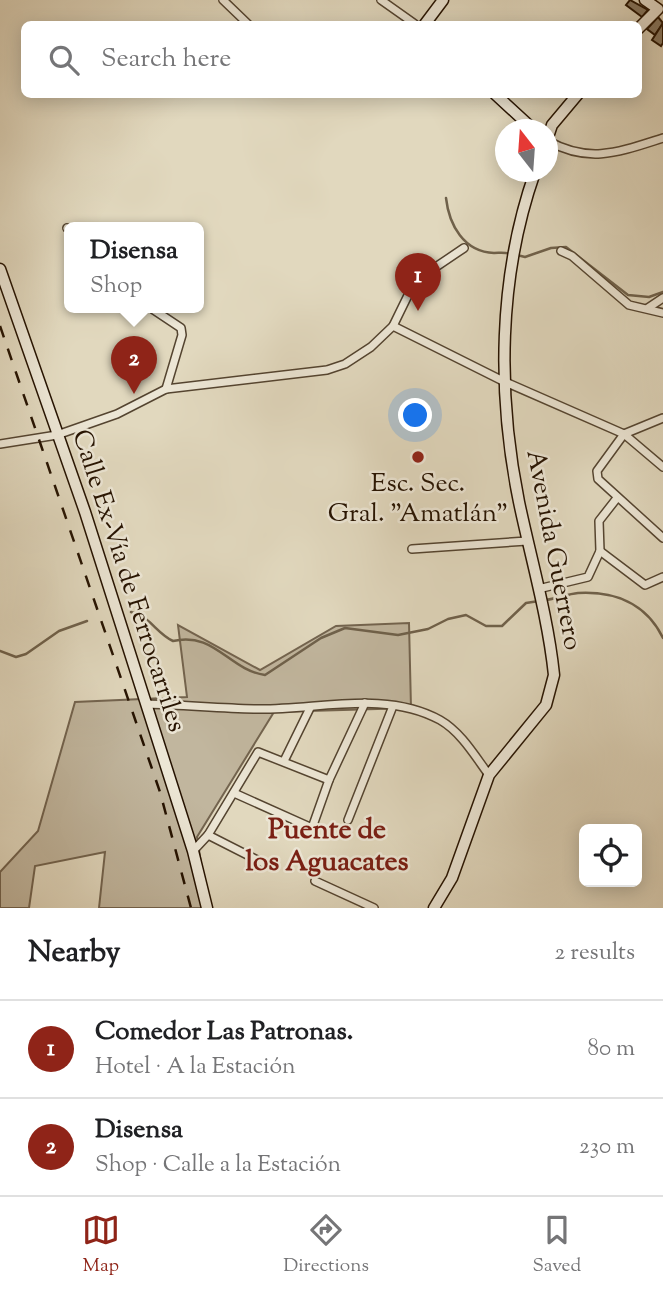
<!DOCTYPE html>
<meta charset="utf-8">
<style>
body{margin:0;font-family:"Sorts Mill Goudy",serif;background:#f2f2f2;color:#202124}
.controls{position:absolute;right:21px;bottom:21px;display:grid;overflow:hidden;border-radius:10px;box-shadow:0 4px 18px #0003}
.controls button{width:63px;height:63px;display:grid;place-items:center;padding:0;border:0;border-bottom:2px solid #e0e0e0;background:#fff;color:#202124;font:35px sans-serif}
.compass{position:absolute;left:495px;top:119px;width:63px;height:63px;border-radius:50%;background:#fff;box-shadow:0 4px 18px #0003;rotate:343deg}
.you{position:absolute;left:416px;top:416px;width:24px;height:24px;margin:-18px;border:5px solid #fff;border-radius:50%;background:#1a73e8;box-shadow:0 0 0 10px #1a73e833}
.badge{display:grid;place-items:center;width:46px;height:46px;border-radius:50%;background:#8f2418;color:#fff;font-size:23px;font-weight:700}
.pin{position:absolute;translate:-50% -58px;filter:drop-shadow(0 2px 4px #0008)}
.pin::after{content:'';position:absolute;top:37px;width:24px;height:21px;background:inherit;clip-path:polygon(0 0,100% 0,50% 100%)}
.popup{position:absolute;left:64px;top:222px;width:140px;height:91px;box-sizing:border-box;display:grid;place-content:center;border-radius:10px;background:#fff;filter:drop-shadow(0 2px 5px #0005);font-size:23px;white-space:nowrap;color:#757577}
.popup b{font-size:26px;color:#202124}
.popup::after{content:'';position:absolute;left:50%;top:100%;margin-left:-14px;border:14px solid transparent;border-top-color:#fff}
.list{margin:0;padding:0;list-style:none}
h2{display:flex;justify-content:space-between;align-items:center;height:91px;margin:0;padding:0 28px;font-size:30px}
h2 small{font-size:23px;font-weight:400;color:#757577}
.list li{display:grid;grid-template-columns:46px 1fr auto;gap:21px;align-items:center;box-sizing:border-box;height:98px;padding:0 28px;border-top:2px solid #e0e0e0}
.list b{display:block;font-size:26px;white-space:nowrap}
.list p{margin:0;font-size:23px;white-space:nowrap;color:#757577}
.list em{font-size:23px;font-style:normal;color:#757577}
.icon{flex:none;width:38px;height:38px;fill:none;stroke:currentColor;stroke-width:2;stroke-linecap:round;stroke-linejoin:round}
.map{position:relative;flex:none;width:663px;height:908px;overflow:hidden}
.search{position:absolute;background:#fff;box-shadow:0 4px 18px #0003;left:21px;right:21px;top:21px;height:77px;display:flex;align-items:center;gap:18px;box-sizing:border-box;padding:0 24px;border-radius:10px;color:#757577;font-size:26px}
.sheet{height:287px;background:#fff}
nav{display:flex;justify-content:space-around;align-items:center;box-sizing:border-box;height:98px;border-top:2px solid #e0e0e0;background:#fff;font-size:19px;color:#757577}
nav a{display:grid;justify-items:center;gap:4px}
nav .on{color:#8f2418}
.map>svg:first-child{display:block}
</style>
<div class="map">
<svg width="663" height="908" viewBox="0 0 663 908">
<rect width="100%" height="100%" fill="#e1d8be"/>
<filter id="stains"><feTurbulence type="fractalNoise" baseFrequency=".00286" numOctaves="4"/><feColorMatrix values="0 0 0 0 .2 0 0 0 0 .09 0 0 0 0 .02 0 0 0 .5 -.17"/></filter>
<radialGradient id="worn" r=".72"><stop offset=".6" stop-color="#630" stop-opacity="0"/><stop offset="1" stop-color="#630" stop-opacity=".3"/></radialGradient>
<path fill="#c1b69e" stroke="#73644f" stroke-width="2" d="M409,623L411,708L274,712L197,837L208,908H99L105,852L35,866L29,908H0V872L38,831L75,702L187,697L178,625L260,670L336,626Z"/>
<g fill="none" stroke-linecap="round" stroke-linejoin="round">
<g stroke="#6f614b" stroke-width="2.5">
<path d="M446,198C449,225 464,252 494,253C500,253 504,252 511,254"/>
<path d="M517,255L525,257L551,248L566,247L628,295L649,297L663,292"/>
<path d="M545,600C556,599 567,594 578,593C614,591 646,603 663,638"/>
<path d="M131,612C150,616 156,633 173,641C214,631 229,670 265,675L321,638L345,628L398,635L428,629L448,619L466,615L486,626H502L526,603L539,601"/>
<path d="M0,651L16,657L26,654L59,631L87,621"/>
</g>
</g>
<g fill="#877963" stroke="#251200" stroke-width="2">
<path d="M630,0L648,10L642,17L626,5Z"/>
<path d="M658,17L663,23L655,35L647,29Z"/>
<path d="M663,23V43L661,46L652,40Z"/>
</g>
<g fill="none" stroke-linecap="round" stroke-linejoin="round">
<g stroke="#544430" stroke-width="10">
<g id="street">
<path d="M223,0L248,24"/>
<path d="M381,0L415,24"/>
<path d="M548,141C590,164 619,152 663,138"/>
<path d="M67,228L69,229"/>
<path d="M561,251L572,256L629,305L663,313"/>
<path d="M151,308L181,328L182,335L166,389"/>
<path d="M648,308L663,298"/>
<path d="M393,326L503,381L624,434L663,467"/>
<path d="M663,418L624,434L597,471L598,479L663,538"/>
<path d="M0,444L57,435L117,414L166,389L327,370L345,364L371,347L393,326L415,281L464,248"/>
<path d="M412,549L527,541"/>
<path d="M600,551L645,585L663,577"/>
<path d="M538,589L588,577L600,551L599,521L617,498"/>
<path d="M147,704C183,705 218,708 254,709C314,711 384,689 440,720C461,732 475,756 489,775"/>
<path d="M284,761L310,708"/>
<path d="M234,793L312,828L329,780L365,703"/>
<path d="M348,820L393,706"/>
<path d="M208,835L263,863"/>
<path d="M193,851L208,835L258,752L329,780"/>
<path d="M315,881L374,908"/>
</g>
</g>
<g stroke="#251200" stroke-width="13">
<g id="secondary">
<path d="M425,24L443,0"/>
<path d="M638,29L658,9L645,0"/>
<path d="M495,94L534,130"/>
<path d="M548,137L552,125L578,94"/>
<path d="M0,269L85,512L193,851L207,908"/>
<path d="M434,908L452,878L489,775L546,705L554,675C548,617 531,559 519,502C497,394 498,277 535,172"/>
</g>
</g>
<use href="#street" stroke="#ece6d5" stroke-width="7"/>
<use href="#secondary" stroke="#ece6d5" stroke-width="10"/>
<path stroke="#251200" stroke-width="2.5" stroke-dasharray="12 12" stroke-linecap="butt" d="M0,326L160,792L191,908"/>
</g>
<circle fill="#8f2418" stroke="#ece6d5" stroke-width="2.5" cx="418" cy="457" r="7"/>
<g text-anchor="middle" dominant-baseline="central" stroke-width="5" stroke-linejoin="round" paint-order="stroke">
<g font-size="26" fill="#251200" stroke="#ece6d5">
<text x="418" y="484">Esc. Sec.<tspan x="418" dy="30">Gral. "Amatlán"</tspan></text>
</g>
<g font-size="26" fill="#251200" stroke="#ece6d5">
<text transform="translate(553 550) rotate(79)">Avenida Guerrero</text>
<text transform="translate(128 581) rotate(72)">Calle Ex-Vía de Ferrocarriles</text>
</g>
<g font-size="28" font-weight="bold" fill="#7a1f14" stroke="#ece6d5">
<text x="327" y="831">Puente de<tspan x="327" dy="32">los Aguacates</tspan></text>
</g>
</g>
<rect width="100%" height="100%" filter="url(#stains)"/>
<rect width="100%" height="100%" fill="url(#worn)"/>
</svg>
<div class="controls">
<button><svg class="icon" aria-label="locate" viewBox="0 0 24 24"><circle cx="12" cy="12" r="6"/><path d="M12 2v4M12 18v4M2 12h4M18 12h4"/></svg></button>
</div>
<svg class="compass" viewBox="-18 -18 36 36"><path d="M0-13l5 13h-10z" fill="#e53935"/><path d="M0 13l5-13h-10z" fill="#757577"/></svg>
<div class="you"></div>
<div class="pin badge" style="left:418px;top:311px">1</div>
<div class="pin badge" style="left:134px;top:394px">2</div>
<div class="popup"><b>Disensa</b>Shop</div>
<div class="search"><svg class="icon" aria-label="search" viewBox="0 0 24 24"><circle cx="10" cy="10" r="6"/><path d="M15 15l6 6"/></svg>Search here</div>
</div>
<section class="sheet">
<h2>Nearby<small>2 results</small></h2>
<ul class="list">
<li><span class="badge">1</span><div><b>Comedor Las Patronas.</b><p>Hotel · A la Estación</p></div><em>80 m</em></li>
<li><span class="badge">2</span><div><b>Disensa</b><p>Shop · Calle a la Estación</p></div><em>230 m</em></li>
</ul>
</section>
<nav>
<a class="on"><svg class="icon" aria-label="map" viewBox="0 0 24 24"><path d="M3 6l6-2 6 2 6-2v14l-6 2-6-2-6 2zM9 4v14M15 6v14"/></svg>Map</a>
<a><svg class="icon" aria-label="directions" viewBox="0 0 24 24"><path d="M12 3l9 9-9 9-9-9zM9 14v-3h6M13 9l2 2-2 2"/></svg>Directions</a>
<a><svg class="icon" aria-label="saved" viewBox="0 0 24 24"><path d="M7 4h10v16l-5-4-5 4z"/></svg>Saved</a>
</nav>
